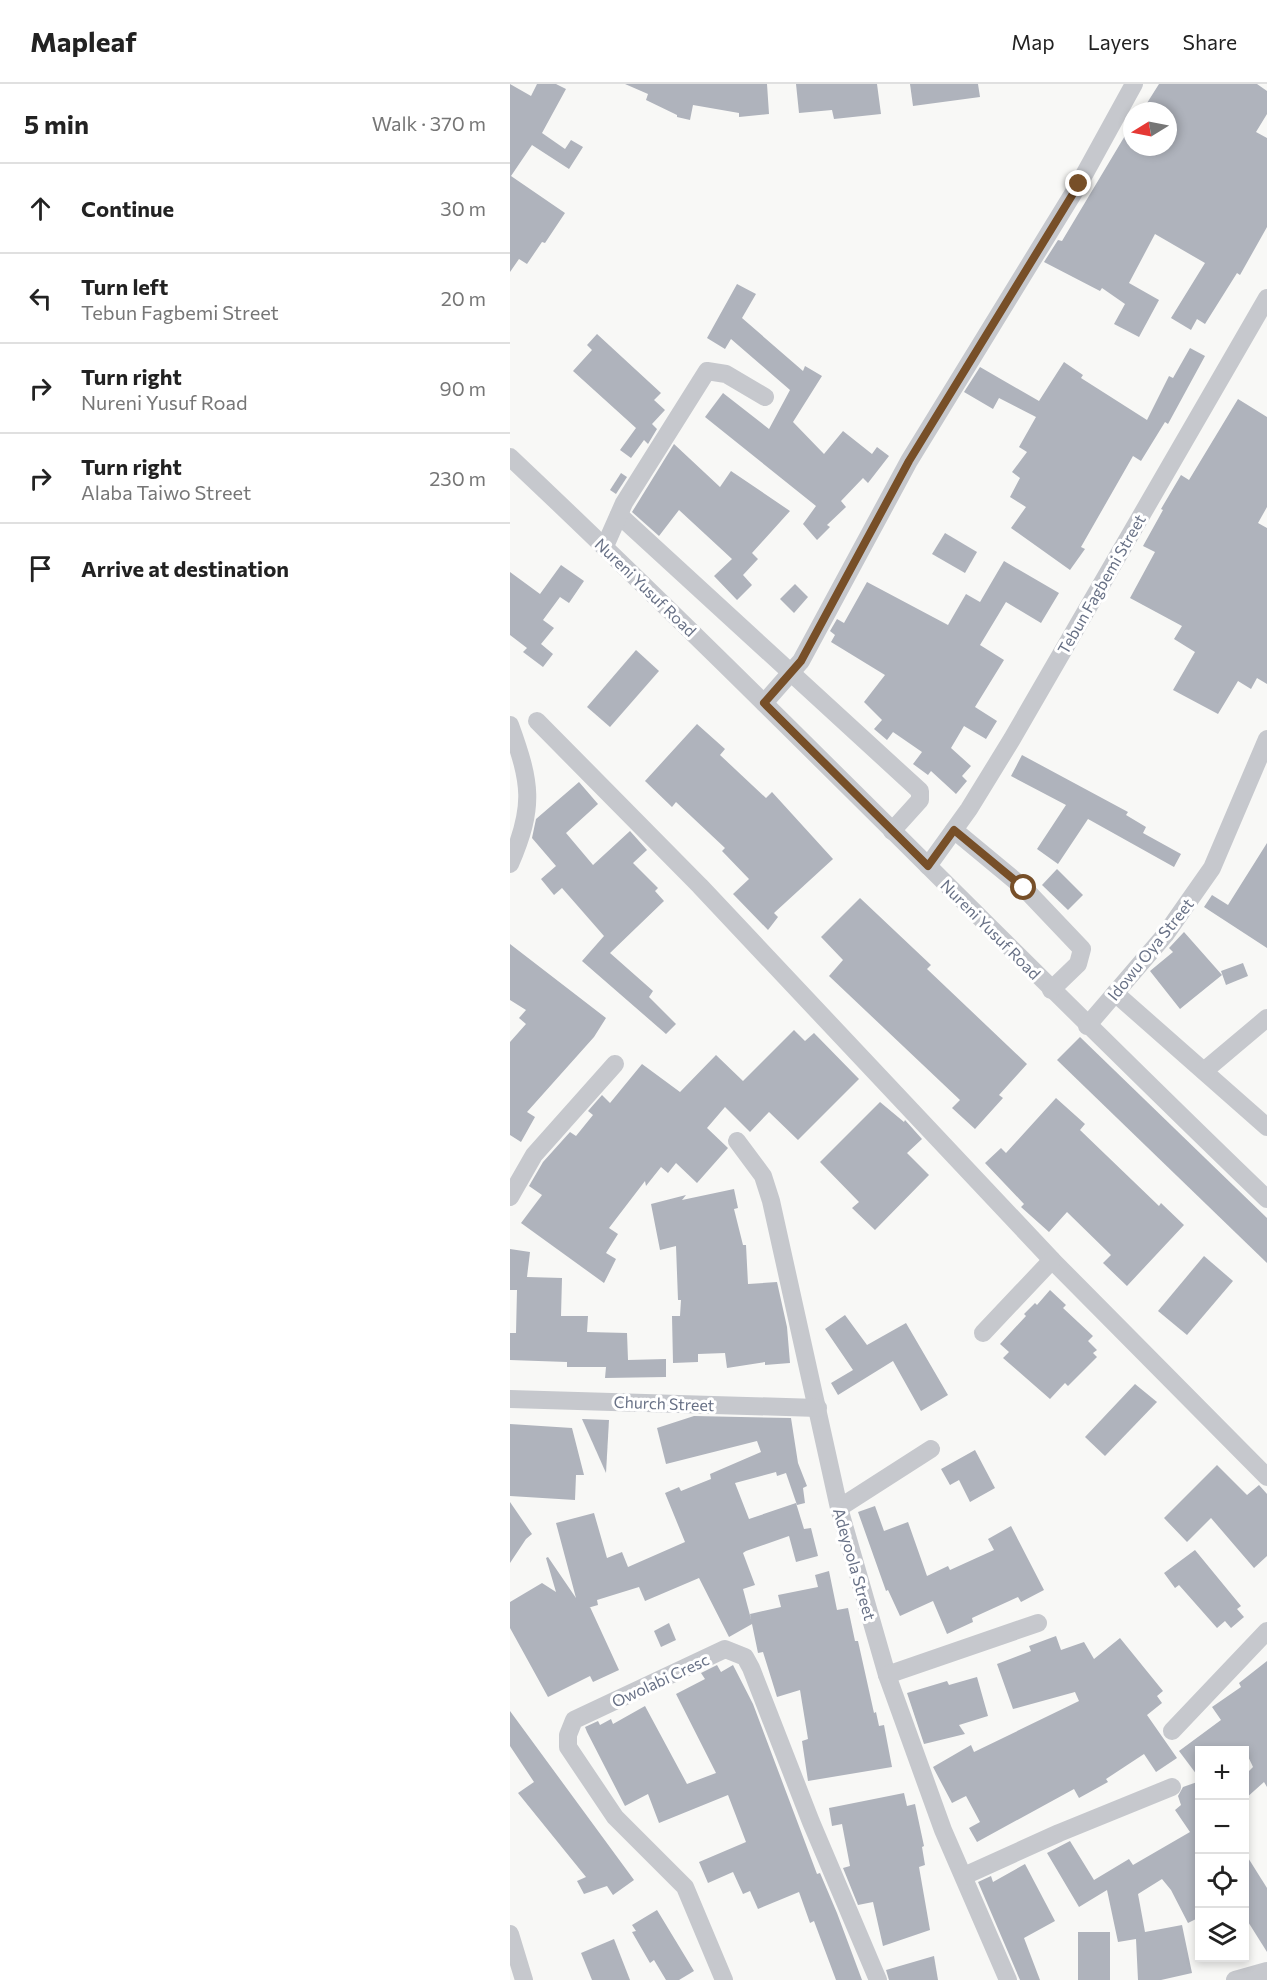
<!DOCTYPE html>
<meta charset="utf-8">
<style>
:root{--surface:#fff;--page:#f2f2f2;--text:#222;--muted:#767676;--line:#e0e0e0}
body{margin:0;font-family:Commissioner,sans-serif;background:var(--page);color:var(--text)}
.controls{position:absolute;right:18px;bottom:18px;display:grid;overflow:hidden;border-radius:0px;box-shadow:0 3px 9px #0003}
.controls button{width:54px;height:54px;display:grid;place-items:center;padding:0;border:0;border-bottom:2px solid var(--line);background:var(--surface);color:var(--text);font:30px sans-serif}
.compass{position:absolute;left:613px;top:18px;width:54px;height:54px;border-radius:50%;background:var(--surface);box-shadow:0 3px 9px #0003;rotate:260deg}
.stop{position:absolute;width:18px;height:18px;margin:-14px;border:4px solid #774f28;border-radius:50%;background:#fff}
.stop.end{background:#774f28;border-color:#fff;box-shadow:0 2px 6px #0008}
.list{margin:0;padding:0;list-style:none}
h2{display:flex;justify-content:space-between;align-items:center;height:78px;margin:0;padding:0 24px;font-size:26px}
h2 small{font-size:20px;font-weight:400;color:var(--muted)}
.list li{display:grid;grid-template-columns:39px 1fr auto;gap:18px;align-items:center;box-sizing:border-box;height:90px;padding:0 24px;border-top:2px solid var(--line)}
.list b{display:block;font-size:22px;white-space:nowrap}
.list p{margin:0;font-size:20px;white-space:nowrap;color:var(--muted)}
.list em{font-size:20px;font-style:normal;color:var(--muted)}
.icon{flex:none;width:33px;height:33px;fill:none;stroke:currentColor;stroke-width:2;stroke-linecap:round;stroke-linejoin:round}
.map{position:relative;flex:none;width:757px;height:1896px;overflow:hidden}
header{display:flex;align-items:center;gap:36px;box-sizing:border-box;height:84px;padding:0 30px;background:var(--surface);border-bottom:2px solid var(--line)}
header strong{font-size:28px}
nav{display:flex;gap:33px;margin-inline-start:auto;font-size:21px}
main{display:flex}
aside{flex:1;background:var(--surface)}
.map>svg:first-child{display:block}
.building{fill:#afb3bc}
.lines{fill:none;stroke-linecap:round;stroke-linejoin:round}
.minor{stroke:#c6c8cd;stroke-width:18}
.route{stroke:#774f28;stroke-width:8}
.labels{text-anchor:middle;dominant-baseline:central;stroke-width:6;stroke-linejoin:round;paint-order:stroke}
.street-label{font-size:16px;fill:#687186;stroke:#fff}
</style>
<header>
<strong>Mapleaf</strong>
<nav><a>Map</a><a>Layers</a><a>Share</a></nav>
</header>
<main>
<aside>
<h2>5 min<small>Walk · 370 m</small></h2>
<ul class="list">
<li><svg class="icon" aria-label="ahead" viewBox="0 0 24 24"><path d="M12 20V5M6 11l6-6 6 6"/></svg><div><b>Continue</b></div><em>30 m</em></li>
<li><svg class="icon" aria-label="left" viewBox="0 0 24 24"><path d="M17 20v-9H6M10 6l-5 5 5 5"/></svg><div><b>Turn left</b><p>Tebun Fagbemi Street</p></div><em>20 m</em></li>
<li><svg class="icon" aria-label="right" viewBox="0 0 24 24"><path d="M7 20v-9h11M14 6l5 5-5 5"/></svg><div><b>Turn right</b><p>Nureni Yusuf Road</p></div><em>90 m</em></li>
<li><svg class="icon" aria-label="right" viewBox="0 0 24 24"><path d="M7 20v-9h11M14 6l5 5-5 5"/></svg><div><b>Turn right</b><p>Alaba Taiwo Street</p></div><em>230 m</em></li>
<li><svg class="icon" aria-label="arrive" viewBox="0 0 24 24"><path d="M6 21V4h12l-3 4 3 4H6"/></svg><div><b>Arrive at destination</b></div></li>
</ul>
</aside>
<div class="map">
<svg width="757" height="1896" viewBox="0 0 757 1896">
<rect width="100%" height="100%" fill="#f8f8f6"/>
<g class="building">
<polygon points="0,0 21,12 27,0 46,0 56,5 32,49 55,65 61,56 73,63 59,85 22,61 1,92 55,129 35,159 32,158 17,180 9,175 0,188"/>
<polygon points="115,0 257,0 259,30 229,33 229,29 183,21 180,36 167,33 167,31 136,16 138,10"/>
<polygon points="286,0 367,0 371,30 324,35 322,26 289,29"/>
<polygon points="400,0 468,0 470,13 403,22"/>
<polygon points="649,0 747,0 757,7 757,30 746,48 757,54 757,143 730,191 727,189 695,240 687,235 681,246 661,234 695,179 645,150 619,199 649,216 629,253 604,240 615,220 592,204 590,207 534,178 548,156 552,157 622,40 622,63 658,63 658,27 632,27"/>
<polygon points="227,200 246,210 232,234 293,287 295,282 312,292 283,338 314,370 333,347 362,370 367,363 379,372 358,399 353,394 331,417 336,423 317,441 320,443 307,456 293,440 306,422 195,333 213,309 259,345 280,306 221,255 215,265 197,254"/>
<polygon points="87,250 151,309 144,316 155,326 142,340 147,345 138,360 134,356 121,374 110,366 126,344 63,287 82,266 77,261"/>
<polygon points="680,264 695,272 658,340 655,338 631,377 623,372 571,463 575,465 560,486 501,444 516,423 500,413 510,394 502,388 517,368 509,363 526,333 489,314 483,325 454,308 470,283 529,317 554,278 573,291 571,294 637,336 659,292 663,294"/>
<polygon points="728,315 757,333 757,423 748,439 757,444 757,600 747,594 741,605 728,597 708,630 663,606 685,568 664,555 672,542 620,514 645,468 633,462 653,426 651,425 671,391 679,396"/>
<polygon points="164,360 210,403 221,387 280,427 242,469 248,475 233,491 242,501 227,516 204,492 222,475 169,426 149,452 122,428"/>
<polygon points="111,389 117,393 106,410 100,406"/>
<polygon points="435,449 467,468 455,489 422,470"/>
<polygon points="494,477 549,509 531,539 496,518 470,561 494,576 465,623 487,637 476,655 454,642 441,664 461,682 452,692 457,697 446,710 421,687 418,691 403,680 412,668 383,648 377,656 364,645 372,636 354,618 375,591 321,558 325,551 320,547 327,535 334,539 357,498 438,541 456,510 470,518"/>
<polygon points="51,481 74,497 59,519 50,513 33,536 44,544 31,560 43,570 33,583 13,568 17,564 0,551 0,488 30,510"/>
<polygon points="285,500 298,513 284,529 270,515"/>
<polygon points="126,566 149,587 100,643 77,623"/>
<polygon points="187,640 215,665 210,671 256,714 262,708 323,775 264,829 268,833 258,846 223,810 239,795 212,767 215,764 166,718 162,723 135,697"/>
<polygon points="512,671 618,728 616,731 636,743 633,749 671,770 664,783 578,735 548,780 527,765 556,721 501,692"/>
<polygon points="69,698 88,720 56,749 83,781 120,747 137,766 123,779 148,804 145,807 154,817 100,869 143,907 139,913 166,940 156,950 72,877 94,852 52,804 44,811 31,795 46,782 22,754 26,735"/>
<polygon points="757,759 757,864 694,823 702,811 718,821"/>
<polygon points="547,785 573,811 558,826 532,801"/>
<polygon points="350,814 421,881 417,885 517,980 489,1011 493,1014 465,1045 442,1024 450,1016 319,892 333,876 311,853"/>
<polygon points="674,848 712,891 670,925 640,887 663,868 659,864"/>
<polygon points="0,860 96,934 84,953 17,1028 25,1033 11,1058 0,1051 0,958 16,940 9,934 16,926 0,916"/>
<polygon points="733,879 738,892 716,901 711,887"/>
<polygon points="284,946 295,957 304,949 349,995 288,1056 259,1028 240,1048 215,1023 197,1044 218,1064 187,1099 166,1079 158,1089 151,1083 136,1102 135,1097 99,1144 108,1150 96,1169 106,1175 94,1199 11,1139 32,1111 19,1102 33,1078 60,1048 66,1052 83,1031 78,1027 92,1011 100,1019 132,980 170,1008 206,971 233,997"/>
<polygon points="570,953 757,1134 757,1179 547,976"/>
<polygon points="546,1014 575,1040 570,1046 649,1122 651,1119 674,1141 617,1202 593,1179 601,1171 557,1128 539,1148 511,1123 514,1120 475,1079 491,1064 496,1069"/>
<polygon points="370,1018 394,1038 395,1036 412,1055 397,1069 419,1091 365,1146 342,1124 349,1118 310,1078"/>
<polygon points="224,1105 228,1124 224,1125 233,1161 236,1161 238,1200 267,1198 277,1243 280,1279 255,1281 255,1278 217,1284 215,1269 188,1270 188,1278 163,1279 162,1232 170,1232 171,1216 168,1216 166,1162 150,1166 141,1120 176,1111 172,1116"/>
<polygon points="0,1165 20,1168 17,1193 52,1194 51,1232 78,1232 77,1248 117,1249 118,1276 156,1275 156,1293 95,1294 96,1283 57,1283 57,1278 0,1276 0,1249 6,1249 7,1206 0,1206"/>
<polygon points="694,1172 723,1197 677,1251 648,1227"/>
<polygon points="540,1206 556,1221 553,1224 583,1252 578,1257 587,1266 583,1269 587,1273 558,1302 555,1299 540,1315 493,1274 499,1268 490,1260 516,1232 514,1230 525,1219 527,1221"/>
<polygon points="335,1231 357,1261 396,1239 438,1311 411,1327 383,1277 328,1311 321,1299 343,1286 315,1245"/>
<polygon points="625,1300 647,1318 595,1372 575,1353"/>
<polygon points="184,1332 281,1334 288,1379 297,1402 293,1404 295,1419 287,1421 276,1389 267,1392 266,1388 225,1399 239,1435 286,1419 294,1445 301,1444 308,1472 286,1478 279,1452 236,1467 233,1469 245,1501 233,1505 241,1535 240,1530 271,1523 268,1511 308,1503 305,1491 319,1487 327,1526 338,1524 345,1557 348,1557 364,1629 366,1628 369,1642 374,1641 382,1683 298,1697 292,1657 298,1655 290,1606 267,1613 253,1568 248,1569 242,1540 219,1553 189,1494 135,1517 129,1503 87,1516 88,1521 74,1525 80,1523 109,1586 83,1598 80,1592 38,1613 0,1544 0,1518 32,1499 46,1508 36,1474 38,1473 66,1514 46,1439 84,1429 97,1474 112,1468 118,1483 175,1458 155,1409 169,1403 171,1407 201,1395 200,1390 251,1368 247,1357 156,1380 147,1344"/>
<polygon points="72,1335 99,1336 96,1389"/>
<polygon points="0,1340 62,1344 74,1391 66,1391 65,1416 0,1412"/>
<polygon points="465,1366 485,1404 460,1418 449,1396 440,1401 431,1385"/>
<polygon points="707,1381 737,1411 749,1401 757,1410 757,1472 744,1484 701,1434 677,1458 654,1434"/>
<polygon points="0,1418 22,1450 16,1455 0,1479"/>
<polygon points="365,1422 374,1447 398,1438 417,1492 438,1482 440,1486 484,1466 478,1455 501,1442 534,1506 511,1518 508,1513 462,1534 463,1538 437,1550 423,1517 390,1532 378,1506 376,1507 348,1428"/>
<polygon points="685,1466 731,1522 727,1525 734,1533 721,1544 715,1537 707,1544 669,1501 665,1504 654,1489"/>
<polygon points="159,1539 166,1556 151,1563 144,1547"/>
<polygon points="546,1552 551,1566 574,1558 584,1575 610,1554 653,1607 647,1612 652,1619 637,1631 667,1674 646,1688 634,1670 596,1695 598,1698 569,1714 564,1705 467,1758 459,1744 470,1738 456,1712 442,1719 423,1683 461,1661 464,1668 569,1617 565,1608 503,1625 487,1580 521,1567 519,1562"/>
<polygon points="757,1577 757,1703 754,1698 735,1715 735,1691 743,1683 735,1666 690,1666 690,1695 669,1667 711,1636 702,1623 731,1603 729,1599"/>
<polygon points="207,1581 211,1588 223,1581 243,1620 307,1790 310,1789 327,1829 352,1896 326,1896 304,1837 300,1839 289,1808 248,1825 240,1807 233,1810 223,1788 198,1799 189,1778 236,1758 218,1711 149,1739 138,1710 115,1722 77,1648 75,1643 88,1637 90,1641 101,1635 103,1640 135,1622 177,1700 206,1689 166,1610 195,1595 191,1589"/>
<polygon points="467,1593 478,1632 449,1641 455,1650 414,1660 397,1609 437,1597 439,1601"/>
<polygon points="0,1627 124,1796 103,1811 97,1802 74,1810 67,1797 76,1793 8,1709 24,1698 0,1662"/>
<polygon points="690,1697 690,1833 678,1839 661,1806 652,1795 628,1810 635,1848 672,1841 682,1889 651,1896 628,1896 626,1855 608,1858 597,1806 569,1823 537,1769 560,1757 584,1796 619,1775 623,1781 680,1748 665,1726 671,1721 668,1712 673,1703"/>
<polygon points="394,1709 397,1722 405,1720 414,1762 412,1763 415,1781 409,1783 420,1846 373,1862 363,1818 348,1821 333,1784 340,1782 332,1740 322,1742 319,1724"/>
<polygon points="735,1769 757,1804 757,1868 735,1833"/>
<polygon points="515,1780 545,1837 514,1854 530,1896 510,1896 468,1798 481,1792 483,1798"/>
<polygon points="147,1826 184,1887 169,1896 156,1896 144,1876 140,1879 122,1848 126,1847 122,1841"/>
<rect x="568" y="1848" width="32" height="48"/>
<polygon points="104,1855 120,1896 82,1896 71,1869"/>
<polygon points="424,1872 428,1896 379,1896 376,1886"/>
</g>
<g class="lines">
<g class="minor">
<path d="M0,373C257,616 502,870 757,1115"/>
<polyline points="109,431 410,707 410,716 382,747"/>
<polyline points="95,462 114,419 197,287 216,290 255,313"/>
<polyline points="254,619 291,577 399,377 569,100 624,0"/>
<polyline points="27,637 190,802 542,1176 757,1393"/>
<path d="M0,641C21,699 25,722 0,780"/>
<polyline points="444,746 514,804 572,865 568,880 541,906"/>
<polyline points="418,782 459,725 502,655 757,214"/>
<polyline points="605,909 757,1043"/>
<polyline points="577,942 655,851 702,784 757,655"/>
<polyline points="694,987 757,934"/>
<polyline points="227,1057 253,1092 261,1117 329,1424 377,1591 433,1746 498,1896"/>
<polyline points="0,1113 24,1071 105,980"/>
<polyline points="473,1249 542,1176"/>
<polyline points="0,1315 308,1324"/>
<polyline points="329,1424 421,1365"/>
<polyline points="377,1591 528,1539"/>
<polyline points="662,1647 757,1547"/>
<polyline points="454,1792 549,1749 662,1703"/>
<polyline points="0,1850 14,1896"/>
<polyline points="214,1896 175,1803 105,1733 58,1663 58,1651 64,1636 215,1565 235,1573 241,1584 301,1738 368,1896"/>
<polyline points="725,1896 757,1887"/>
</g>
</g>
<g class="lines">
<polyline class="route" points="514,804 444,746 418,782 254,619 291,577 399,377 569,100"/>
</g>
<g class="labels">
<g class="street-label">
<text transform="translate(591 500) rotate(-60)">Tebun Fagbemi Street</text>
<text transform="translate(136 503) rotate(44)">Nureni Yusuf Road</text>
<text transform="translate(481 845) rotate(45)">Nureni Yusuf Road</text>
<text transform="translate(640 865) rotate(-51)">Idowu Oya Street</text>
<text transform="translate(154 1319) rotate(2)">Church Street</text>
<text transform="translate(345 1480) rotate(74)">Adeyoola Street</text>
<text transform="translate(150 1596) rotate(-25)">Owolabi Cresc</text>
</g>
</g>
</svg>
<div class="controls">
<button>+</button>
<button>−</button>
<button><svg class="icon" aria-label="locate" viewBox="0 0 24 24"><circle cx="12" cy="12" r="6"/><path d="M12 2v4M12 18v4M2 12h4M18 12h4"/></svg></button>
<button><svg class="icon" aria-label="layers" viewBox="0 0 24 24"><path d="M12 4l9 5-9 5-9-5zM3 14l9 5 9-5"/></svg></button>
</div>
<svg class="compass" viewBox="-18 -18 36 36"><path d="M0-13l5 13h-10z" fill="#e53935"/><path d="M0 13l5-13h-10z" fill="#767676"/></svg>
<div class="stop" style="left:514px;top:804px"></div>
<div class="stop end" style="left:569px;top:100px"></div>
</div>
</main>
